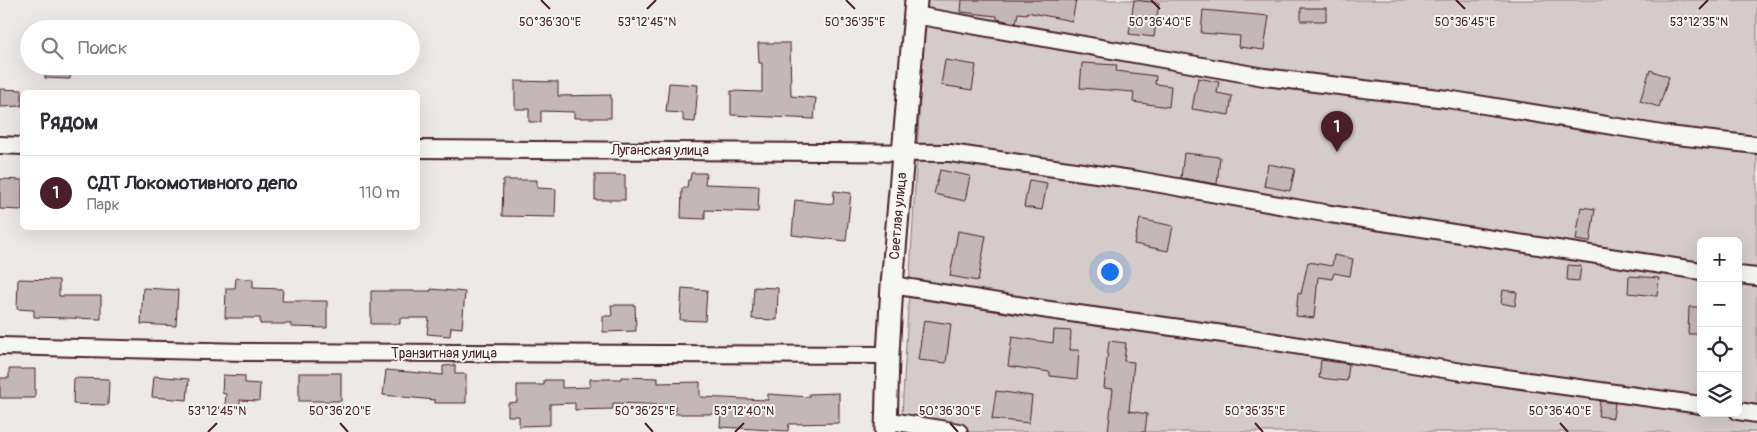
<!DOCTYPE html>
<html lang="ru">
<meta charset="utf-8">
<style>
:root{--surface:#fff;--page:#f7f7f7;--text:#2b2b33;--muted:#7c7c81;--line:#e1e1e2;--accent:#4a1f2b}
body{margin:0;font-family:Pangolin,sans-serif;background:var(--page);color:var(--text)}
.controls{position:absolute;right:15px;bottom:15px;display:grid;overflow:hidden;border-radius:8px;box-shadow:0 5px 20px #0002}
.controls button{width:45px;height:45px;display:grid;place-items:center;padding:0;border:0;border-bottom:1px solid var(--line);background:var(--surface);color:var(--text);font:25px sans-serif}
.you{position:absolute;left:1109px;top:271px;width:18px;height:18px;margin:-12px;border:4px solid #fff;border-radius:50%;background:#1a73e8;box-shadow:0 0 0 8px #1a73e833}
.badge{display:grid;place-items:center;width:32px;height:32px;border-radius:50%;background:var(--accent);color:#fff;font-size:16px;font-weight:700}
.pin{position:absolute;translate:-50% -41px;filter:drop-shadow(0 1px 2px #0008)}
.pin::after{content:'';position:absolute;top:26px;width:18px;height:15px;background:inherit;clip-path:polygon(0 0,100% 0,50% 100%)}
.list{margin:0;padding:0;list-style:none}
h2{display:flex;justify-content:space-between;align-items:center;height:65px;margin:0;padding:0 20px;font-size:21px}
h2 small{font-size:16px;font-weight:400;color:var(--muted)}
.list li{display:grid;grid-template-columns:32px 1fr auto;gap:15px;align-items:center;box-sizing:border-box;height:75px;padding:0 20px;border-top:1px solid var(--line)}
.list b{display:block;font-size:19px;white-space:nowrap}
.list p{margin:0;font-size:16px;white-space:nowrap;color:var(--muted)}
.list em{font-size:16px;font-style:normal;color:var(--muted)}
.icon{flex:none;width:28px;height:28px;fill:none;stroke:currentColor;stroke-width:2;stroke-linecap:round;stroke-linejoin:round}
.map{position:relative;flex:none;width:1757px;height:432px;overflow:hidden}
.search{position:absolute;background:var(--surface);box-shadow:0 5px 20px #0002;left:20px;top:20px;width:400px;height:55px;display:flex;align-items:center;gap:12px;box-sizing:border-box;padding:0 18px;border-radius:28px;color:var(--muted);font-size:19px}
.panel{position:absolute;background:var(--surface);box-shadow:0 5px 20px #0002;left:20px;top:90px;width:400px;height:140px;border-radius:8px}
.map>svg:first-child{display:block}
.green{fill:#d4cbca;stroke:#8f757a;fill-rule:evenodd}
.building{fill:#c4b7b7;stroke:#4a1f2b}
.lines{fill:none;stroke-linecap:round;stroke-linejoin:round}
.minor-casing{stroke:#4a1f2b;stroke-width:20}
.tertiary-casing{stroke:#4a1f2b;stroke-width:25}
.minor{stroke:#f6f6f2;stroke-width:16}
.tertiary{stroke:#f6f6f2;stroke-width:21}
.ticks{fill:none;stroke:#4a1f2b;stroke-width:2}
.labels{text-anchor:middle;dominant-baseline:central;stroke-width:4;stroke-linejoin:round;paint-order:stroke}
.street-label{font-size:14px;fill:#4a1f2b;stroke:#f6f6f2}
.ticks-label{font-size:12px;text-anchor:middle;fill:#4a1f2b;stroke:#f6f6f2;stroke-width:4;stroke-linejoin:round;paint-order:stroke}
</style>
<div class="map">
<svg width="1757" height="432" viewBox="0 0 1757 432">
<rect width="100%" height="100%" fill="#ece9e6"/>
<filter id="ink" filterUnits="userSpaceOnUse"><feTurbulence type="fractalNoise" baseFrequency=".02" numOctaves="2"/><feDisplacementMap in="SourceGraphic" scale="10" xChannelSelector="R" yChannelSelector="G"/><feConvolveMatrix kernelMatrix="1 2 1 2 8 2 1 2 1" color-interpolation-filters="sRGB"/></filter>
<g filter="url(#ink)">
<path class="green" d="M928,0H1757V432H901L922,64ZM1701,241H1738V413H1701Z"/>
<g class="building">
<polygon points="962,0 1076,0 1072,21 1027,12 1027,14 1018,13 1016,23 997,19 997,16 961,12"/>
<polygon points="1134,0 1159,3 1154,37 1129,34"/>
<rect x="1301" y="8" width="25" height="13"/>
<polygon points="1203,10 1269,16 1264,50 1239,47 1240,36 1201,33"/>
<polygon points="758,43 790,43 791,96 816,98 814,119 731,115 731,91 762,92 762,63 759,63"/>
<polygon points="945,60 976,65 972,90 941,85"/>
<polygon points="1082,63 1117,65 1116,71 1156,76 1155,84 1171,86 1169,107 1133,102 1134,92 1080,88"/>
<polygon points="46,66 71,66 70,79 45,78"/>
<polygon points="1650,70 1669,77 1659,107 1640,101"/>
<polygon points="1198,78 1219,82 1217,93 1232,96 1229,115 1192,109"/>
<polygon points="515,81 558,82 558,96 611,95 611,118 574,118 574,112 541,111 541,122 529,122 529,109 515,109"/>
<polygon points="669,83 698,85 695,122 683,121 683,113 666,112"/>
<polygon points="0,89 22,90 22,106 0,107"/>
<polygon points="1184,153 1220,157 1217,184 1181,178"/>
<polygon points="1268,164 1295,169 1290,191 1264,186"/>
<polygon points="940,170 970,176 965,201 934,194"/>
<polygon points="691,173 706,173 705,184 759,186 758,212 705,210 705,219 681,218 682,188 687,188 688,180 690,180"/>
<rect x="595" y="175" width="30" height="25"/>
<polygon points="0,179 22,180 22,210 0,209"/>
<polygon points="503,180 537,180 537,188 556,189 555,217 502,216"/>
<polygon points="1029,180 1047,183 1042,210 1024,207"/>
<polygon points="834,191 851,193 846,241 792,235 795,200 833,204"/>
<polygon points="1581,207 1595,209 1590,242 1576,240"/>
<polygon points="1140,219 1173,226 1168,251 1134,244"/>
<polygon points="958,231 986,236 978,281 950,276"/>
<polygon points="1334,255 1353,259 1350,276 1334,273 1332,279 1318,277 1314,318 1296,316 1298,293 1301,294 1308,262 1332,266"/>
<polygon points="1568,265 1581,266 1579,281 1567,280"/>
<polygon points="1629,276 1659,278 1657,296 1628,293"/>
<polygon points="236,278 253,279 253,288 283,289 282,301 327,301 327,328 291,327 291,324 260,324 260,318 225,318 226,288 235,288"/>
<polygon points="18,279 59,280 59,296 101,296 101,319 34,317 34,310 17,309"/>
<polygon points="754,287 778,288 777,320 752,319"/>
<polygon points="143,288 178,290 176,326 141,324"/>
<polygon points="682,288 707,290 705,321 680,320"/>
<polygon points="431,289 465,292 462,328 451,327 450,336 427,334 429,318 400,318 400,324 371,324 371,291 431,291"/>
<polygon points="1503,290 1517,292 1515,306 1501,303"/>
<polygon points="611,305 635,305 636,331 603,332 603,316 612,316"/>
<polygon points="1689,307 1701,307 1701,334 1688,334"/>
<polygon points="924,320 951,324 946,363 918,360"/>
<polygon points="1054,330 1071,331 1070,350 1079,350 1077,379 1050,376 1050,372 1008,366 1012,337 1053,343"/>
<polygon points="1109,341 1126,343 1124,361 1134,362 1129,411 1147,414 1145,432 1108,432 1113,389 1104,388"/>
<polygon points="1321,360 1349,364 1347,381 1319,378"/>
<polygon points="455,365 455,374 466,374 466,403 435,403 435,400 383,395 386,370 443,375 443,366"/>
<polygon points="9,369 35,369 35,398 0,398 0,378 9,378"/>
<rect x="299" y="373" width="42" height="28"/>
<polygon points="223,375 245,376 245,383 260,384 259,401 240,400 240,407 225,406 226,394 222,393"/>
<polygon points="154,376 189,379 187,400 152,397"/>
<polygon points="621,377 658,378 658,383 700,382 700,397 768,400 768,394 809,397 809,394 839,393 839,423 789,424 788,431 720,427 721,414 675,414 675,405 613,403 613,409 575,410 575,403 550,404 550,425 519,426 519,416 508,416 508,403 517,402 517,385 544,385 544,380 562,380 562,388 590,387 590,379 621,379"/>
<polygon points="74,378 109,379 108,405 73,404"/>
<polygon points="996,391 1032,396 1029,423 992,419"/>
<polygon points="1600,401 1615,403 1613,418 1598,416"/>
</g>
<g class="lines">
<g class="minor-casing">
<g id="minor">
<polyline points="915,15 1264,77 1447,99 1668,135 1757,145"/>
<polyline points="0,145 22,146"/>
<polyline points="418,149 950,153 1138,180 1324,213 1701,271"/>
<polyline points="1738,275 1757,277"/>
<polyline points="892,285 1049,310 1245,337 1456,371 1701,405"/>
<polyline points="0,346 245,352 888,355"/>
<polyline points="1738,411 1757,414"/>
<polyline points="885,420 959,432"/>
</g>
</g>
<g class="tertiary-casing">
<polyline id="tertiary" points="886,432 888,355 892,285 916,0"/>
</g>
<use href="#minor" class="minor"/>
<use href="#tertiary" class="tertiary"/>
</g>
</g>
<path class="ticks" d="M541,0L550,9M846,0L855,9M1151,0L1160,9M1456,0L1465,9M647,9L656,0M1699,9L1708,0M340,423L348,432M645,423L653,432M950,423L958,432M1255,423L1263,432M1560,423L1568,432M208,432L217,423M735,432L744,423"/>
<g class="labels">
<g class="street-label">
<text x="660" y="150">Луганская улица</text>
<text transform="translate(898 216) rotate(-85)">Светлая улица</text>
<text x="444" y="353">Транзитная улица</text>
</g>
</g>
<g class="ticks-label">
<text x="647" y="26">53°12'45"N</text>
<text x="1699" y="26">53°12'35"N</text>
<text x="1465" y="26">50°36'45"E</text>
<text x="550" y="26">50°36'30"E</text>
<text x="855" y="26">50°36'35"E</text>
<text x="1160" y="26">50°36'40"E</text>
<text x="340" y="415">50°36'20"E</text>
<text x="645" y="415">50°36'25"E</text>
<text x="950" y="415">50°36'30"E</text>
<text x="1255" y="415">50°36'35"E</text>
<text x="1560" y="415">50°36'40"E</text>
<text x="217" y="415">53°12'45"N</text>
<text x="744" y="415">53°12'40"N</text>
</g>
</svg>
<div class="controls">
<button>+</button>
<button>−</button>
<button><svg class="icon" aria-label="locate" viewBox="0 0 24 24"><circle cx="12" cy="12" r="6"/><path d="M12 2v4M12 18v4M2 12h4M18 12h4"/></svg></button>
<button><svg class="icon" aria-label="layers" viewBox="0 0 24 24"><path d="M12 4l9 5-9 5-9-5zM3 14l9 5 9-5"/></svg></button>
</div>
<div class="you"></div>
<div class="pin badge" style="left:1337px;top:152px">1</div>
<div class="search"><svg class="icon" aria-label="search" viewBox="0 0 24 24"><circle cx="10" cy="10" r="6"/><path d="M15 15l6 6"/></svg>Поиск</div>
<section class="panel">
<h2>Рядом<small></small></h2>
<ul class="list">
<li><span class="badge">1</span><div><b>СДТ Локомотивного депо</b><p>Парк</p></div><em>110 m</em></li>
</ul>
</section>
</div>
